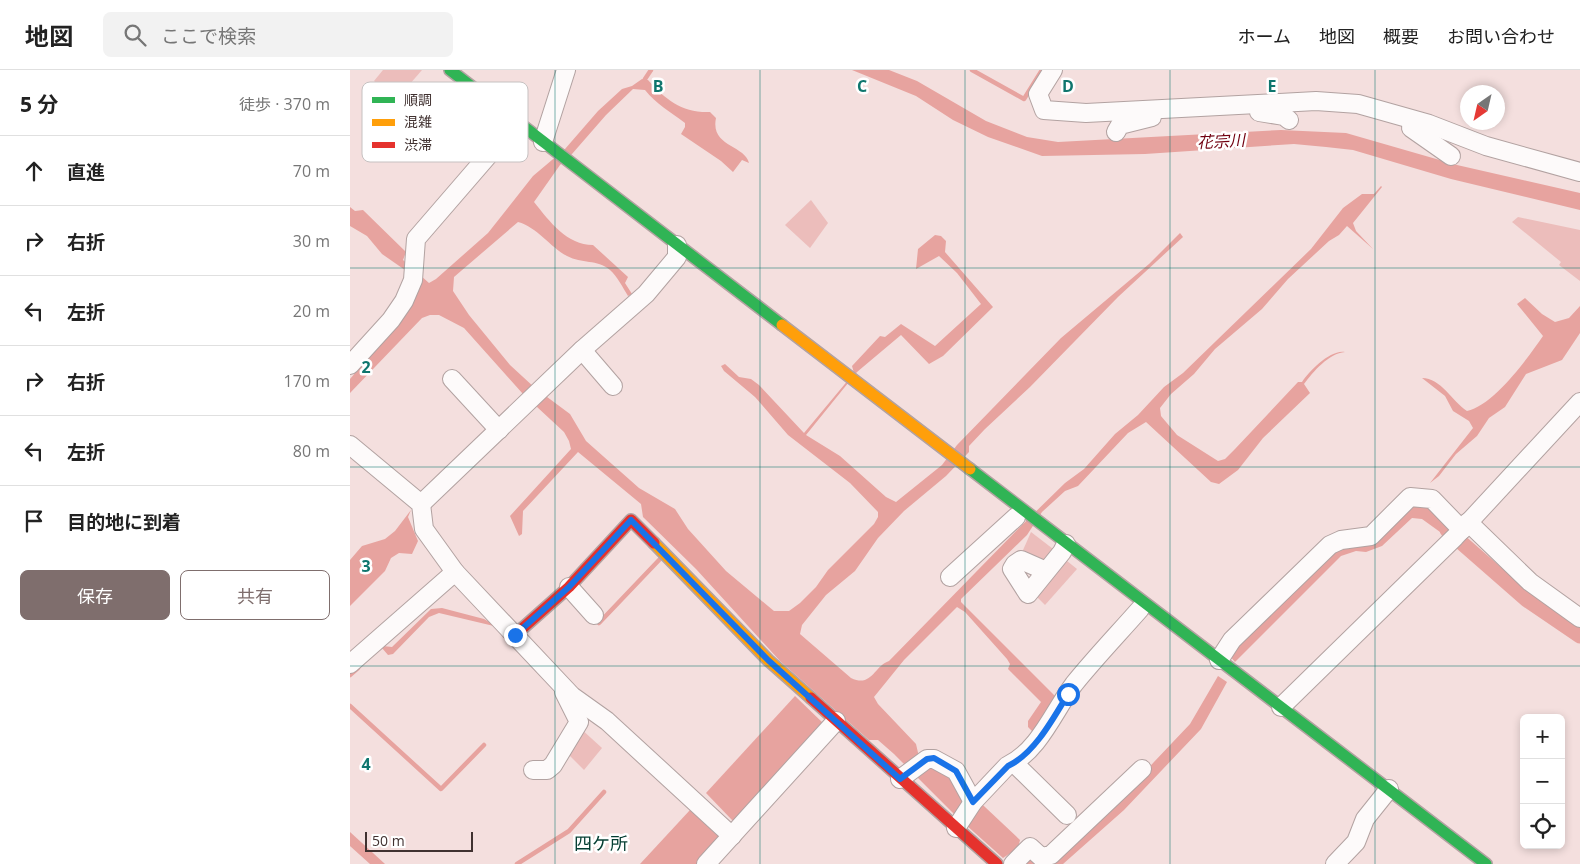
<!DOCTYPE html>
<html lang="ja">
<meta charset="utf-8">
<style>
:root{--surface:#fff;--page:#f2f2f2;--text:#222;--muted:#767676;--line:#e0e0e0;--accent:#7f6e6d}
body{margin:0;font-family:"Open Sans","Noto Sans JP",sans-serif;background:var(--page);color:var(--text)}
.controls{position:absolute;right:15px;bottom:15px;display:grid;overflow:hidden;border-radius:8px;box-shadow:0 2px 8px #0003}
.controls button{width:45px;height:45px;display:grid;place-items:center;padding:0;border:0;border-bottom:1px solid var(--line);background:var(--surface);color:var(--text);font:25px sans-serif}
.compass{position:absolute;left:1110px;top:15px;width:45px;height:45px;border-radius:50%;background:var(--surface);box-shadow:0 2px 8px #0003;rotate:214deg}
.scale{position:absolute;left:15px;bottom:12px;width:108px;box-sizing:border-box;padding-left:5px;border:2px solid #403130;border-top:0;font-size:14px;line-height:18px;white-space:nowrap;color:#403130;-webkit-text-stroke:4px #fff;paint-order:stroke}
.stop{position:absolute;width:15px;height:15px;margin:-11px;border:4px solid #1a73e8;border-radius:50%;background:#fff}
.stop.end{background:#1a73e8;border-color:#fff;box-shadow:0 1px 5px #0008}
.list{margin:0;padding:0;list-style:none}
h2{display:flex;justify-content:space-between;align-items:center;height:65px;margin:0;padding:0 20px;font-size:21px}
h2 small{font-size:16px;font-weight:400;color:var(--muted)}
.list li{display:grid;grid-template-columns:32px 1fr auto;gap:15px;align-items:center;box-sizing:border-box;height:70px;padding:0 20px;border-top:1px solid var(--line)}
.list b{display:block;font-size:19px;white-space:nowrap}
.list em{font-size:16px;font-style:normal;color:var(--muted)}
.actions{display:flex;gap:10px;padding:15px 20px}
.actions a{flex:1;padding:11px 0;border:1px solid var(--accent);border-radius:8px;text-align:center;font-size:18px;color:var(--accent)}
.actions .main{background:var(--accent);color:#fff}
.icon{flex:none;width:28px;height:28px;fill:none;stroke:currentColor;stroke-width:2;stroke-linecap:round;stroke-linejoin:round}
.map{position:relative;flex:none;width:1230px;height:794px;overflow:hidden}
header{display:flex;align-items:center;gap:30px;box-sizing:border-box;height:70px;padding:0 25px;background:var(--surface);border-bottom:1px solid var(--line)}
header strong{font-size:24px}
nav{display:flex;gap:28px;margin-inline-start:auto;font-size:18px}
.search{width:350px;height:45px;background:var(--page);display:flex;align-items:center;gap:12px;box-sizing:border-box;padding:0 18px;border-radius:8px;color:var(--muted);font-size:19px}
main{display:flex}
aside{flex:1;background:var(--surface)}
.map>svg:first-child{display:block}
.green{fill:#ecbdbb}
.water{fill:#e7a39f}
.lines{fill:none;stroke-linecap:round;stroke-linejoin:round}
.stream{stroke:#e7a39f;stroke-width:4.5}
.canal{stroke:#e7a39f;stroke-width:15}
.street-casing{stroke:#b2a2a1;stroke-width:20}
.fast-casing{stroke:#b2a2a1;stroke-width:14}
.slow-casing{stroke:#b2a2a1;stroke-width:14}
.jam-casing{stroke:#b2a2a1;stroke-width:14}
.street{stroke:#fdfafa;stroke-width:18}
.fast{stroke:#30b455;stroke-width:11}
.slow{stroke:#ff9f0a;stroke-width:11}
.jam{stroke:#e5322d;stroke-width:11}
.route{stroke:#1a73e8;stroke-width:6}
.grid{fill:none;stroke:#0f766e;stroke-width:1;stroke-opacity:0.55}
.labels{text-anchor:middle;dominant-baseline:central;stroke-width:5;stroke-linejoin:round;paint-order:stroke}
.water-label{font-size:16px;font-style:italic;fill:#710010;stroke:#fff}
.quarter-label{font-size:18px;fill:#033d31;stroke:#fff}
.key{fill:#fff;stroke:#c6c1c1;stroke-width:1}
.key-label{font-size:14px;fill:#403130}
.grid-label{font-size:16px;text-anchor:middle;font-weight:bold;fill:#0f766e;stroke:#fff;stroke-width:5;stroke-linejoin:round;paint-order:stroke}
</style>
<header>
<strong>地図</strong>
<div class="search"><svg class="icon" aria-label="search" viewBox="0 0 24 24"><circle cx="10" cy="10" r="6"/><path d="M15 15l6 6"/></svg>ここで検索</div>
<nav><a>ホーム</a><a>地図</a><a>概要</a><a>お問い合わせ</a></nav>
</header>
<main>
<aside>
<h2>5 分<small>徒歩 · 370 m</small></h2>
<ul class="list">
<li><svg class="icon" aria-label="ahead" viewBox="0 0 24 24"><path d="M12 20V5M6 11l6-6 6 6"/></svg><div><b>直進</b></div><em>70 m</em></li>
<li><svg class="icon" aria-label="right" viewBox="0 0 24 24"><path d="M7 20v-9h11M14 6l5 5-5 5"/></svg><div><b>右折</b></div><em>30 m</em></li>
<li><svg class="icon" aria-label="left" viewBox="0 0 24 24"><path d="M17 20v-9H6M10 6l-5 5 5 5"/></svg><div><b>左折</b></div><em>20 m</em></li>
<li><svg class="icon" aria-label="right" viewBox="0 0 24 24"><path d="M7 20v-9h11M14 6l5 5-5 5"/></svg><div><b>右折</b></div><em>170 m</em></li>
<li><svg class="icon" aria-label="left" viewBox="0 0 24 24"><path d="M17 20v-9H6M10 6l-5 5 5 5"/></svg><div><b>左折</b></div><em>80 m</em></li>
<li><svg class="icon" aria-label="arrive" viewBox="0 0 24 24"><path d="M6 21V4h12l-3 4 3 4H6"/></svg><div><b>目的地に到着</b></div></li>
</ul>
<div class="actions"><a class="main">保存</a><a>共有</a></div>
</aside>
<div class="map">
<svg width="1230" height="794" viewBox="0 0 1230 794">
<rect width="100%" height="100%" fill="#f4dfde"/>
<g class="green">
<polygon points="33,0 72,0 46,30 24,11"/>
<polygon points="461,130 478,153 460,178 435,155"/>
<polygon points="1168,147 1230,160 1230,211 1209,195 1211,192 1162,152"/>
<polygon points="681,462 707,482 696,495 670,487"/>
<polygon points="712,487 727,499 695,535 683,523"/>
<polygon points="230,658 252,678 234,700 215,681"/>
</g>
<g class="water">
<polygon points="502,0 539,0 567,11 636,51 677,67 708,72 931,60 996,63 1107,95 1230,123 1230,140 1101,109 1003,80 976,77 944,74 795,84 692,86 638,67 603,50 566,26"/>
<path d="M292,9L298,10C316,30 332,43 360,42L366,48C360,77 395,75 399,93L392,90L383,102L371,91L331,64L335,57V53C321,42 306,34 295,20L283,19L256,45L222,84L210,95L184,132C200,152 217,175 243,175L278,207L275,213L282,224L278,226C273,218 267,206 260,200C247,189 232,194 217,186C200,177 187,157 168,152L104,207L103,221L119,245L160,295L185,318L220,344L236,371L289,418L325,439L338,459L376,501L424,541H439L450,533L466,517L478,500L524,454L528,447V442L500,413L438,365L405,327L374,301L371,296L375,294L389,307L401,309L409,315L454,363L504,303L502,296L530,266L535,267L551,254L585,276L631,234L607,203L589,186L566,199L568,179L585,165L591,166L596,171L595,182L643,237L593,286L579,294L551,265L507,302L456,365L490,386L536,427L546,432L592,395L607,375L711,268L799,194L830,163L833,167L768,227L680,317L635,359L619,376V382L596,406L554,441L528,468L505,501L476,525L452,555L450,564L501,608C522,618 524,596 539,591L669,458L715,413L734,399L765,364L788,345L814,317L833,303L961,179L993,138L1012,124H1024L1031,116L1032,117L1003,153L1006,161L1023,179L997,156L989,165L979,171L938,209L912,239L865,279L844,304L821,324L810,338L811,346L827,365L868,391L875,389L885,379L948,312H952C959,301 981,279 995,282C979,283 963,302 954,314L960,323L913,368L888,400L869,414L861,412L796,352L778,363L728,416L715,421L692,442L677,465L611,529V532L705,626L706,630L683,662L678,657V651L691,632L658,599L660,594L657,589L615,542L607,537L554,590L524,627L528,634L566,674L569,687L586,691L670,770L666,786L662,782L653,788L606,746L544,684L528,670H519L430,591L346,499L293,447L291,434L228,382L173,441L172,464L169,466L160,446L221,379L219,371L214,362L173,324L114,258L89,245H80L72,248L0,323V309L59,240L68,219L55,200L32,184L17,166L0,156V137L5,141L13,140L56,182L53,190L79,213L86,209L138,163L183,106L215,79L248,41L272,19L282,16Z"/>
<path d="M1175,228L1192,244L1205,252L1219,248L1230,236V263L1212,290L1176,304L1155,337L1139,348L1127,366L1106,384L1089,406L1080,413L1123,358L1119,351L1103,341L1095,326L1072,308C1091,308 1102,331 1117,341C1144,335 1177,289 1193,266L1167,234Z"/>
<polygon points="1062,431 1078,433 1103,461 1097,467 1072,449 1062,448 1032,476 1016,482 1006,481 991,486 885,592 878,584 984,477"/>
<polygon points="61,440 58,447 68,471 62,484 49,483 41,488 35,501 0,536 0,490 12,476 35,469 45,461"/>
<polygon points="92,538 134,549 148,557 89,543 79,547 43,584 38,585 32,578 33,576 42,577 81,539"/>
<polygon points="868,606 877,612 851,659 774,740 713,794 669,794 674,787 690,791 786,711 840,654"/>
<polygon points="445,626 474,654 385,750 382,750 356,723"/>
<polygon points="340,740 369,767 368,771 347,794 290,794"/>
<polygon points="0,762 35,794 20,794 0,776"/>
</g>
<g class="lines">
<g class="stream">
<polyline points="622,0 674,29 692,0"/>
<polyline points="295,9 301,0"/>
<polyline points="249,553 310,489"/>
<polyline points="0,605 8,598"/>
<polyline points="0,636 91,719 134,675"/>
<polyline points="167,794 219,761 254,722"/>
</g>
<polyline class="canal" points="1097,460 1177,530 1230,566"/>
<g class="street-casing">
<g id="street">
<polyline points="703,0 688,24 694,40 736,43 966,31 1008,34 1079,54 1136,76 1230,102"/>
<polyline points="909,42 934,46 939,50"/>
<polyline points="1061,58 1101,86"/>
<polyline points="766,62 770,55 802,47"/>
<polyline points="193,72 216,0"/>
<polyline points="232,280 263,316"/>
<polyline points="0,295 41,250 54,231 63,210 66,169 167,52"/>
<polyline points="102,309 149,360"/>
<polyline points="0,375 71,434 74,459 105,502 0,594"/>
<polyline points="71,434 232,280 296,224 327,187 327,175"/>
<polyline points="1118,452 1180,512 1230,548"/>
<polyline points="696,501 671,490 665,494 662,499 678,524 712,482 716,474"/>
<polyline points="105,502 222,626 257,651 382,766"/>
<polyline points="600,507 666,447"/>
<polyline points="219,517 244,545"/>
<polyline points="869,590 882,570 980,475 991,470 1021,466 1060,427 1082,429 1112,460"/>
<polyline points="931,637 1105,467 1230,332"/>
<polyline points="664,693 717,745"/>
<polyline points="183,700 197,700 203,695 229,652 214,622"/>
<polyline points="550,709 577,689 584,689 606,701 623,732"/>
<path d="M606,758L623,732L657,696C689,681 704,641 724,614C745,588 768,564 790,539"/>
<polyline points="356,794 486,651"/>
<polyline points="663,794 680,777 691,787 701,785 792,699"/>
<polyline points="985,794 1006,772 1015,749 1039,719"/>
</g>
</g>
<g class="fast-casing">
<g id="fast">
<polyline points="100,0 432,255"/>
<polyline points="620,399 1136,794"/>
</g>
</g>
<g class="slow-casing">
<g id="slow">
<polyline points="432,255 620,399"/>
<polyline points="304,473 418,590 461,628"/>
</g>
</g>
<g class="jam-casing">
<g id="jam">
<polyline points="165,565 219,517 281,450 304,473"/>
<polyline points="461,628 647,794"/>
</g>
</g>
<use href="#street" class="street"/>
<use href="#fast" class="fast"/>
<use href="#slow" class="slow"/>
<use href="#jam" class="jam"/>
</g>
<g class="lines">
<path class="route" d="M165,565L219,517L281,450L418,590L550,709L577,689L584,688L606,701L623,732L658,696C684,684 703,649 718,624"/>
</g>
<path class="grid" d="M205,0V794M410,0V794M615,0V794M820,0V794M1025,0V794M0,198H1230M0,397H1230M0,596H1230"/>
<g class="labels">
<g class="water-label">
<text transform="translate(871 71) rotate(-3)">花宗川</text>
</g>
<g class="quarter-label">
<text x="251" y="773">四ケ所</text>
</g>
</g>
<rect x="12" y="12" width="166" height="80" rx="8" class="key"/>
<rect x="22" y="27" width="23" height="6" fill="#30b455"/>
<rect x="22" y="49" width="23" height="7" fill="#ff9f0a"/>
<rect x="22" y="72" width="23" height="6" fill="#e5322d"/>
<g class="key-label">
<text x="54" y="35">順調</text>
<text x="54" y="57">混雑</text>
<text x="54" y="80">渋滞</text>
</g>
<g class="grid-label">
<text x="308" y="22">B</text>
<text x="512" y="22">C</text>
<text x="718" y="22">D</text>
<text x="922" y="22">E</text>
<text x="16" y="303">2</text>
<text x="16" y="502">3</text>
<text x="16" y="700">4</text>
</g>
</svg>
<div class="controls">
<button>+</button>
<button>−</button>
<button><svg class="icon" aria-label="locate" viewBox="0 0 24 24"><circle cx="12" cy="12" r="6"/><path d="M12 2v4M12 18v4M2 12h4M18 12h4"/></svg></button>
</div>
<svg class="compass" viewBox="-18 -18 36 36"><path d="M0-13l5 13h-10z" fill="#e53935"/><path d="M0 13l5-13h-10z" fill="#767676"/></svg>
<div class="scale">50 m</div>
<div class="stop" style="left:718px;top:624px"></div>
<div class="stop end" style="left:165px;top:565px"></div>
</div>
</main>
